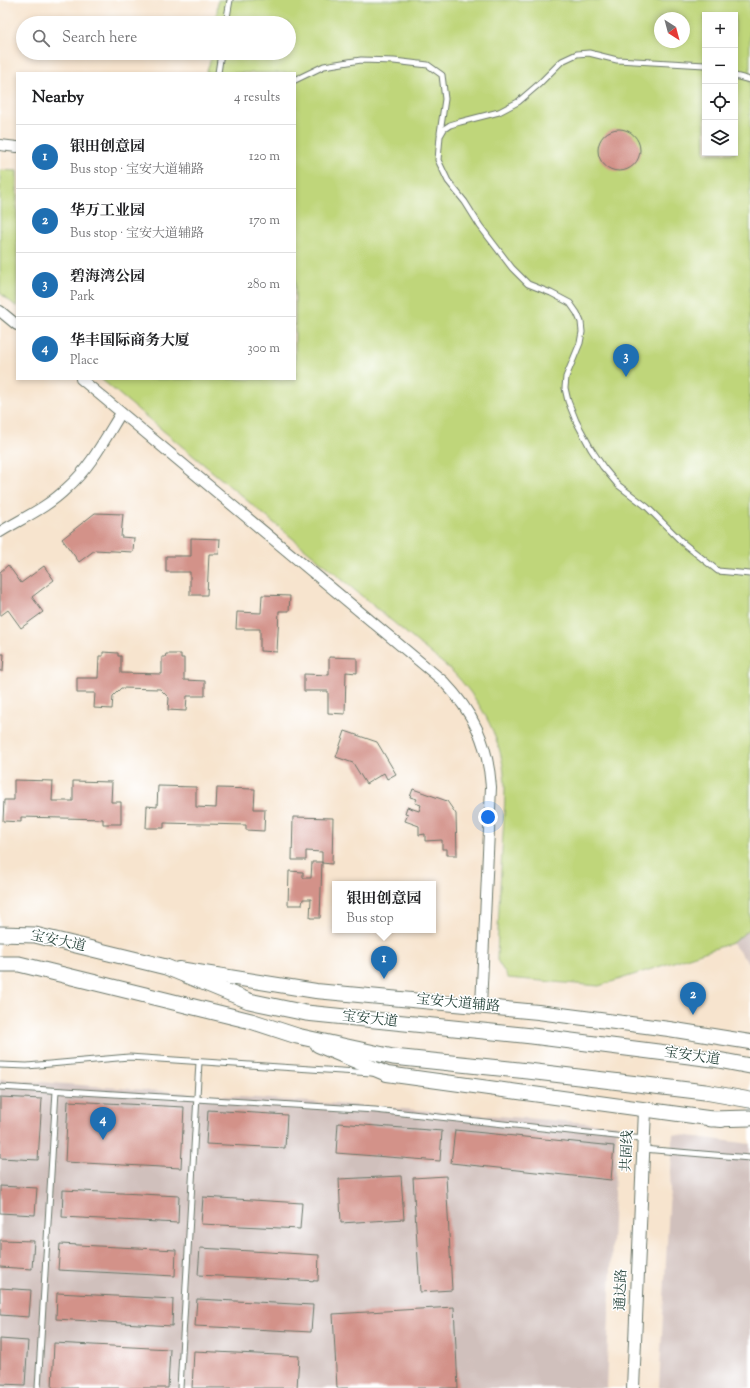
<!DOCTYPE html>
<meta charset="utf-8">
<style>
:root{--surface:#fff;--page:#f2f2f2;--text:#202124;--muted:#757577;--line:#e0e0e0;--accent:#1f6fb2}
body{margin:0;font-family:"Sorts Mill Goudy","Noto Serif SC",serif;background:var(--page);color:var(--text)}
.controls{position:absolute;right:12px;top:12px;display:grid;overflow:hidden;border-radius:0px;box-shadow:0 2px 6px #0003}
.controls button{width:36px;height:36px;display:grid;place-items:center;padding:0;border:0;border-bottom:1px solid var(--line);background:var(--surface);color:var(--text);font:20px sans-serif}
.compass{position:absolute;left:654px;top:12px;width:36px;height:36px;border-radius:50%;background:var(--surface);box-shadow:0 2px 6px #0003;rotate:144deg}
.you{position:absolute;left:488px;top:817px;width:14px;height:14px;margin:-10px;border:3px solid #fff;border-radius:50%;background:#1a73e8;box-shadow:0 0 0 6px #1a73e833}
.badge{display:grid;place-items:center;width:26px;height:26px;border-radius:50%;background:var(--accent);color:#fff;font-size:13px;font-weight:700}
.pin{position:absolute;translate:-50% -33px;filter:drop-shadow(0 1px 2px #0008)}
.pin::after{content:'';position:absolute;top:21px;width:14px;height:12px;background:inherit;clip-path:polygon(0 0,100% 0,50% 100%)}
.popup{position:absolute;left:332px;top:881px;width:104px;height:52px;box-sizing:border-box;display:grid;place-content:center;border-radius:0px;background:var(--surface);filter:drop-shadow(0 1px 3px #0005);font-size:13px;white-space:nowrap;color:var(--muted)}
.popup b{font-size:15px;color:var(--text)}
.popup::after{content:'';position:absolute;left:50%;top:100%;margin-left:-8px;border:8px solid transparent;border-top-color:var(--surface)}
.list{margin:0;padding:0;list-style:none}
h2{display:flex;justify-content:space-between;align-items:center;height:52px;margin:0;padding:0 16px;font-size:17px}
h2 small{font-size:13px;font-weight:400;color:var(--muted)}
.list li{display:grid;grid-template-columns:26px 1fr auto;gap:12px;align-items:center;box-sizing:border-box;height:64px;padding:0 16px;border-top:1px solid var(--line)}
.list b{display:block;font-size:15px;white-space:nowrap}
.list p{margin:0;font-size:13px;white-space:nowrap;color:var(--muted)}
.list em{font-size:13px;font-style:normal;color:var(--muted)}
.icon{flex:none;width:22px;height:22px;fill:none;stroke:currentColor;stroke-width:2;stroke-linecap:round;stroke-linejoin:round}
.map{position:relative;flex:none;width:750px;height:1388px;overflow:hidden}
.search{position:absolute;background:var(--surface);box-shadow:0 2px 6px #0003;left:16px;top:16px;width:280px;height:44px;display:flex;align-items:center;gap:10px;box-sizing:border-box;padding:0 14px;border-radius:22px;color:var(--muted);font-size:15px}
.panel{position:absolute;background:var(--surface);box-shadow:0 2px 6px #0003;left:16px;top:72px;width:280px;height:308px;border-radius:0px}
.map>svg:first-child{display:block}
.industrial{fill:#d0c0bc}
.green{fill:#bfd67a;stroke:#6f8a57;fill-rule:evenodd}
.building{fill:#d39289}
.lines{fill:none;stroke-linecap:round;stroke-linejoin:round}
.service-casing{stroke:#6b776a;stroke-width:7}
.minor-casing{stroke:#6b776a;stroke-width:12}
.tertiary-casing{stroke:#6b776a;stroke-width:14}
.secondary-casing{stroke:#6b776a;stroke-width:16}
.primary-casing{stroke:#6b776a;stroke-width:17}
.service{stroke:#fff;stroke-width:5}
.minor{stroke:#fff;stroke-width:10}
.tertiary{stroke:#fff;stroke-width:12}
.secondary{stroke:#fff;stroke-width:14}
.primary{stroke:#fff;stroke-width:15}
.labels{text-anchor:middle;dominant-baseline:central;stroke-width:3;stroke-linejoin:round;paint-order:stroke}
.street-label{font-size:14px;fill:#1f3d34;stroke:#fff}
</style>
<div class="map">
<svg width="750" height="1388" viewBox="0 0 750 1388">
<rect width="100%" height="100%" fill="#fff"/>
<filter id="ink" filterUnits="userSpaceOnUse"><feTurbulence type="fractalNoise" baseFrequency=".025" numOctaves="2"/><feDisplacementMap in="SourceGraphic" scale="8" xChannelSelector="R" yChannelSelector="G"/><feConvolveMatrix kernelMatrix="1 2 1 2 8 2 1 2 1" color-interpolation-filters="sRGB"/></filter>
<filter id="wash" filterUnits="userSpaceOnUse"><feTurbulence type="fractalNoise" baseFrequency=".012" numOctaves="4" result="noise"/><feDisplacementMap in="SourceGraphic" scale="16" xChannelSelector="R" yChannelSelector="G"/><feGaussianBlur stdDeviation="0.9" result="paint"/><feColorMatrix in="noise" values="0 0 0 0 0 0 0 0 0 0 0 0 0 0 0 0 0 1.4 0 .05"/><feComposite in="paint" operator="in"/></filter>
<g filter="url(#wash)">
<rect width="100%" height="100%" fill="#f7e4ce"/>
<g class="industrial">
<polygon points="750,929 750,965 732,943"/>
<polygon points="0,1079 617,1125 606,1388 0,1388"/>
<polygon points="673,1134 750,1144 750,1388 659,1388"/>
</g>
<g class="green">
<path d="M218,0H750V929L732,943L599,986L508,978L497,960C498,924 500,887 502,851C503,830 505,808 505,787C504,742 483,703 452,671L101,379H295V73H206L213,53H289V23H216ZM705,15H735V153H705ZM660,18H684V42H660Z"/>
<polygon points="0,170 17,171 17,307 0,293"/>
</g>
<g id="blocks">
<g class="building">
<circle cx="619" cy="150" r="21"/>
<polygon points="95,513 123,514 121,537 134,538 133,552 95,550 79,562 62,539"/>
<polygon points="191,538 220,539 219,554 209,554 207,595 190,595 190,572 166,572 166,556 191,556"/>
<polygon points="8,565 21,583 44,566 54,580 32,597 43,612 21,628 8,610 0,616 0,572"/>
<polygon points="262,595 290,596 289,611 279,611 277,652 260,651 260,629 236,629 237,612 261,613"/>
<polygon points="103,652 118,653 118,656 121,656 121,673 162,674 162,657 165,657 166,654 181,654 181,658 184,658 184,680 205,681 205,696 187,696 186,711 168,710 169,698 160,689 121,688 113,696 112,709 94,708 95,693 77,693 77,678 98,678 99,656 103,656"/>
<polygon points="0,654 4,654 3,671 0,671"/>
<polygon points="329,657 357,658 357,673 346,672 345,714 328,713 328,691 304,691 304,674 329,675"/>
<polygon points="345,731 377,742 396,774 387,779 384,773 366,784 353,763 336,757"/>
<polygon points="14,780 53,781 52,801 73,801 73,781 112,782 111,802 121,802 121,824 103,824 103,819 21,817 21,822 3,821 4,800 14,800"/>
<polygon points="158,786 196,787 196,807 216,808 217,788 255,789 254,809 265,809 264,831 246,830 246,825 164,823 164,828 146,828 147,806 157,807"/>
<polygon points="413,789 447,801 456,814 457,855 447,855 447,849 442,849 442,840 425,841 425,834 419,835 419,826 405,821 408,814 405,813 407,807 419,811 421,805 415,803 417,799 410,797"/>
<polygon points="293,817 333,818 332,864 322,863 322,852 306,851 306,860 292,860"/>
<polygon points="312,862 322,862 320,918 310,918 311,899 303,899 302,905 288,905 289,871 303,872 303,878 311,878"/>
<polygon points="0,1097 42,1099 38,1160 0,1158"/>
<polygon points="68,1101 184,1107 181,1168 65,1162"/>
<polygon points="208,1110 287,1115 285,1148 206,1144"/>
<polygon points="338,1123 442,1131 440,1161 336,1153"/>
<polygon points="455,1130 614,1146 611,1180 451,1163"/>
<polygon points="401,1176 404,1219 341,1223 339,1179"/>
<polygon points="446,1176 452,1290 420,1292 413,1178"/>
<polygon points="0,1186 37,1188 35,1215 0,1213"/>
<polygon points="63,1190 179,1196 178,1223 62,1217"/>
<polygon points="203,1197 302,1203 300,1229 201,1224"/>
<polygon points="0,1240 34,1241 32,1269 0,1267"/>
<polygon points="60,1244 176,1250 175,1276 58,1270"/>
<polygon points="200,1248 319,1255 318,1281 198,1275"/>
<polygon points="0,1288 31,1290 29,1317 0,1315"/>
<polygon points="57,1293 173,1299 172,1326 56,1319"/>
<polygon points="197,1299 313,1305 311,1332 195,1326"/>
<polygon points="454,1307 458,1388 337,1388 333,1314"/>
<polygon points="0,1339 28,1341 25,1385 0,1384"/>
<polygon points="54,1343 170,1349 168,1388 52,1388"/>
<polygon points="194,1351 299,1356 297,1388 192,1388"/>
</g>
</g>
</g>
<g filter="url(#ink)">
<use href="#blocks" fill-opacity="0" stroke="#6b776a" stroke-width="1"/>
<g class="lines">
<g class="service-casing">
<g id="service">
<polyline points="226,23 230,0"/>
<polyline points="705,65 617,60 589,53 577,54 562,61 539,84 518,102 499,112 460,122 450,125 444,129 440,136 438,160 448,181 465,202 480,226 512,268 528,284 551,293 570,303 577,313 581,322 582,332 580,343 566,377 565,388 568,401 576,421 591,449 603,467 618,485 647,507 683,543 718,571 750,574"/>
<polyline points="218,73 221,53"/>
<polyline points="735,76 750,80"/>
<polyline points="295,80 324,66 361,60 394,61 428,65 442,75 445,99 440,133"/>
<polyline points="0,1065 27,1066 129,1057 372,1073"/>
<polyline points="0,1087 375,1110 643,1139"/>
<polyline points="643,1149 750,1158"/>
<polyline points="38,1388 56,1091"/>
<polyline points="180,1388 199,1062"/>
</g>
</g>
<g class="minor-casing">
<g id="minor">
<polyline points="0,145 17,147"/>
<polyline points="0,311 17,325"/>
<path d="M81,379L443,681C473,712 488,743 491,787L481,1006"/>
<path d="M0,532C23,518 48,507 67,488C90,468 105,439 121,413"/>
</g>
</g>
<g class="tertiary-casing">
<polyline id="tertiary" points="633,1388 645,1110"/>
</g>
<g class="secondary-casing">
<g id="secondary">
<polyline points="179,969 316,991 538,1012 669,1029 750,1042"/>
<polyline points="318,1045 387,1074 722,1120"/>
</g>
</g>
<g class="primary-casing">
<g id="primary">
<polyline points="0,934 35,935 166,967 249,1001 306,1013 532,1036 713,1059 750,1066"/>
<polyline points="0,964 19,964 251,1021 297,1036 393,1057 528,1071 705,1092 750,1100"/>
<polyline points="711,1119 750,1118"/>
</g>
</g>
<use href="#service" class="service"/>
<use href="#minor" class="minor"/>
<use href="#tertiary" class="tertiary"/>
<use href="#secondary" class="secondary"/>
<use href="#primary" class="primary"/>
</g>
</g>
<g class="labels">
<g class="street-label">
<text transform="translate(58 942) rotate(12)">宝安大道</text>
<text transform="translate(458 1004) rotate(5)">宝安大道辅路</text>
<text transform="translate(370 1020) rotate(6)">宝安大道</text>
<text transform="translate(692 1057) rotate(8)">宝安大道</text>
<text transform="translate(628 1151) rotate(-87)">共固线</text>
<text transform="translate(622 1290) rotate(-88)">通达路</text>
</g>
</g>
</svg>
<div class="controls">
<button>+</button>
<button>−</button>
<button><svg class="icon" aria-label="locate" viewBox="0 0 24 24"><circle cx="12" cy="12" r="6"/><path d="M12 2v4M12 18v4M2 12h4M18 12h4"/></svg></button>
<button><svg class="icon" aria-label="layers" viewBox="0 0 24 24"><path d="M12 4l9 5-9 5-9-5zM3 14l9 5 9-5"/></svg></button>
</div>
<svg class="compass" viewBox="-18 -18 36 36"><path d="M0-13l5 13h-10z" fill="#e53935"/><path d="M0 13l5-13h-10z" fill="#757577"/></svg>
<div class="you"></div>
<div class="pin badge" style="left:384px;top:979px">1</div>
<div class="popup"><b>银田创意园</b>Bus stop</div>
<div class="pin badge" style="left:693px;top:1015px">2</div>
<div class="pin badge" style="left:626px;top:377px">3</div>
<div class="pin badge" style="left:103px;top:1140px">4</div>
<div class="search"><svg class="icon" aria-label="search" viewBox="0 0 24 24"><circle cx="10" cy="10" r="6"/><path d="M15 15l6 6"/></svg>Search here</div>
<section class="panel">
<h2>Nearby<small>4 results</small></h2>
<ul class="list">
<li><span class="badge">1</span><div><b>银田创意园</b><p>Bus stop · 宝安大道辅路</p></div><em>120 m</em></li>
<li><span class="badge">2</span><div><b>华万工业园</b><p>Bus stop · 宝安大道辅路</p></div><em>170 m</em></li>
<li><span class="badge">3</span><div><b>碧海湾公园</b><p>Park</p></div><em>280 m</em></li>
<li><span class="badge">4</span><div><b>华丰国际商务大厦</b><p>Place</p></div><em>300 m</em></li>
</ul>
</section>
</div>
